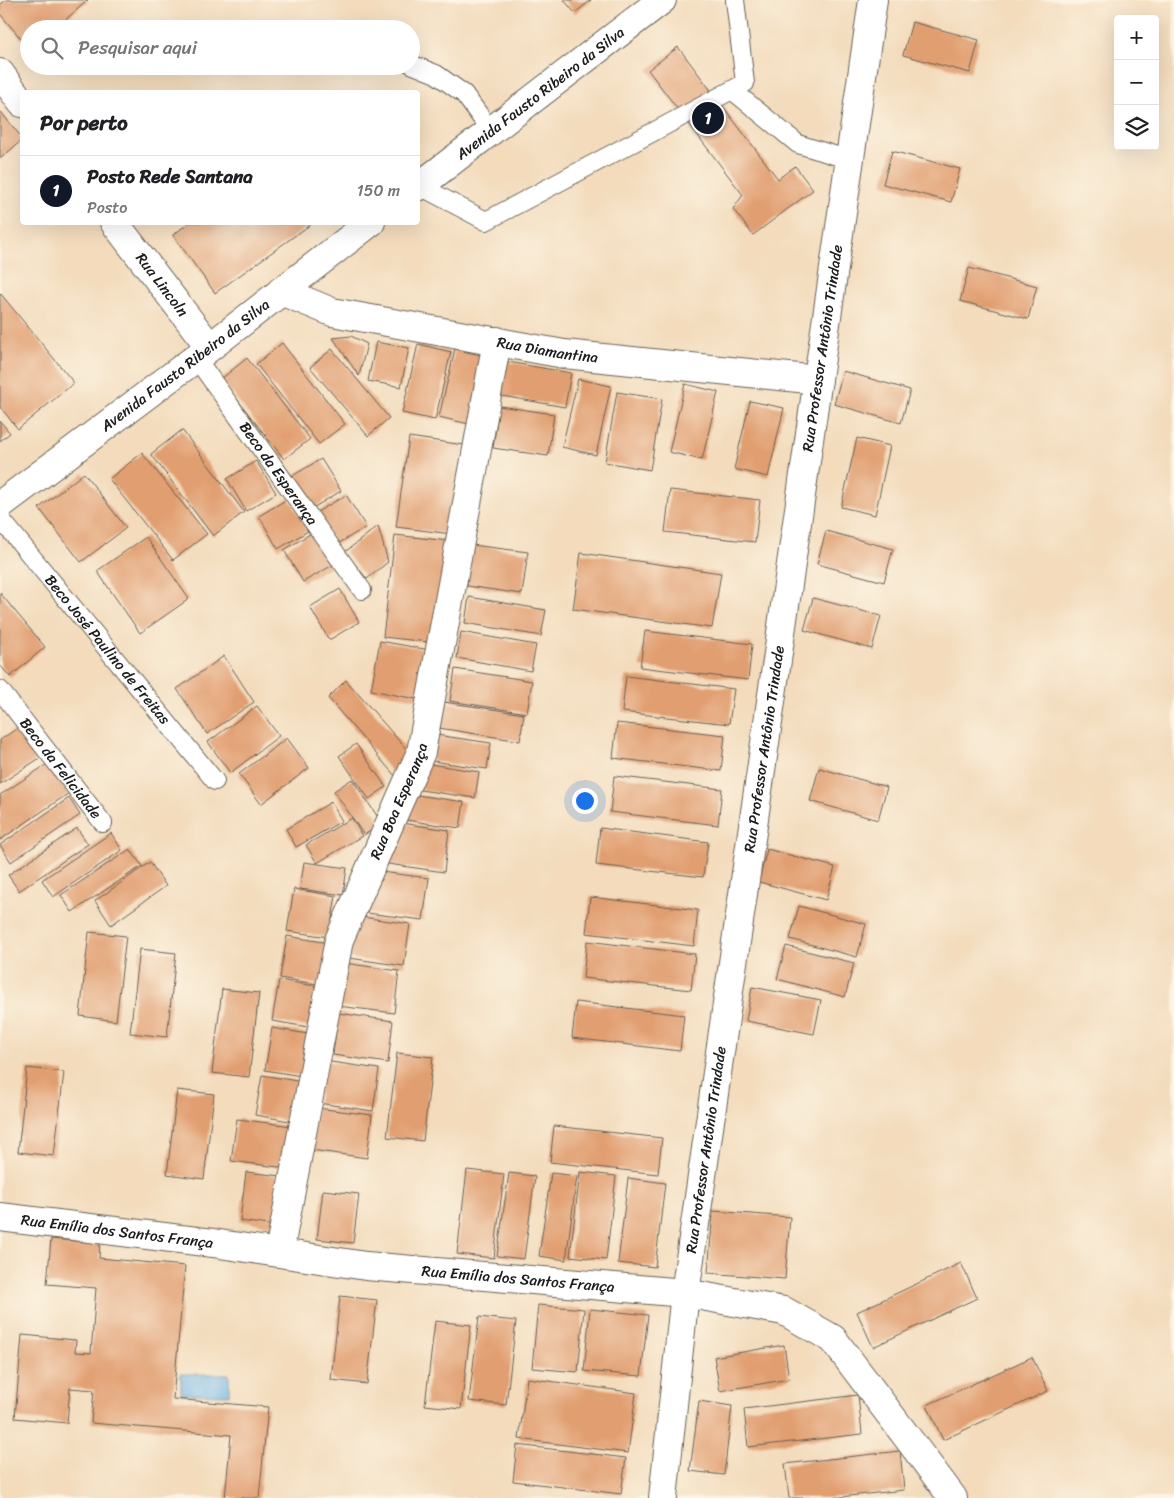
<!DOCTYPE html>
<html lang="pt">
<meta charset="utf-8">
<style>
:root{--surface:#fff;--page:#f2f2f2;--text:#202124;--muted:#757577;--line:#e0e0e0;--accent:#111827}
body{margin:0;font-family:Sriracha,sans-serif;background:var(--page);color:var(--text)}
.controls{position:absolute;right:15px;top:15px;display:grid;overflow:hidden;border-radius:5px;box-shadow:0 5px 20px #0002}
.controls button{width:45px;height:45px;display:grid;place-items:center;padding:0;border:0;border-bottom:1px solid var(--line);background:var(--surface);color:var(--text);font:25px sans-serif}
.you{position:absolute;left:584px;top:800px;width:18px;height:18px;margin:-12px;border:4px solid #fff;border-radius:50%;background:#1a73e8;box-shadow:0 0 0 8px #1a73e833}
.badge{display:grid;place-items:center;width:32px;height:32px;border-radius:50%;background:var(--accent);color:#fff;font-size:16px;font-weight:700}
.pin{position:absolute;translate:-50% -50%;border:2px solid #fff;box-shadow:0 1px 5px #0006}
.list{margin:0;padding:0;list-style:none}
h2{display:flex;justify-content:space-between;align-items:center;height:65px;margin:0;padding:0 20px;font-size:21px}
h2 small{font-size:16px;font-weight:400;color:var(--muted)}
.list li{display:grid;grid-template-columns:32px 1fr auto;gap:15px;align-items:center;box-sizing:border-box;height:70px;padding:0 20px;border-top:1px solid var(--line)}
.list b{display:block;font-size:19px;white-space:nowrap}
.list p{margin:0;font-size:16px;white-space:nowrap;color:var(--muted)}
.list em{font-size:16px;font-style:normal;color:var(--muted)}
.icon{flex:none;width:28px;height:28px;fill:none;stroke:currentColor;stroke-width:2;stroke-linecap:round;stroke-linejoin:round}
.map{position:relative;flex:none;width:1174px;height:1498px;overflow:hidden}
.search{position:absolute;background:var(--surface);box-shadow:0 5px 20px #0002;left:20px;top:20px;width:400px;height:55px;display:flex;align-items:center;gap:12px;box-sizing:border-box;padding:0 18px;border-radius:28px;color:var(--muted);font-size:19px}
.panel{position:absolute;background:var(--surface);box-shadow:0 5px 20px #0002;left:20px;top:90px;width:400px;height:135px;border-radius:5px}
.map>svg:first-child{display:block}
.water{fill:#71b6e7;stroke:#466982}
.building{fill:#e19e70}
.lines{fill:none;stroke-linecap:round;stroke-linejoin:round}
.service-casing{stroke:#675f54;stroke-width:20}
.minor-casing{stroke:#675f54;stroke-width:30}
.primary-casing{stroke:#675f54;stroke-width:30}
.service{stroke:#fff;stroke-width:18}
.minor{stroke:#fff;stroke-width:28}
.primary{stroke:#fff;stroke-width:28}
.labels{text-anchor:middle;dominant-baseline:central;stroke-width:5;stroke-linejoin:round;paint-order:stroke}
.street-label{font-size:15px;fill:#1c1c1c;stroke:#fcf5e5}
</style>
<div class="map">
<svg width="1174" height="1498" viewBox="0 0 1174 1498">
<rect width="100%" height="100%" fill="#fcf5e5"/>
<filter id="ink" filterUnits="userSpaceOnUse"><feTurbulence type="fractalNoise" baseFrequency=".02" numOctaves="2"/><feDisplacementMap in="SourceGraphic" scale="10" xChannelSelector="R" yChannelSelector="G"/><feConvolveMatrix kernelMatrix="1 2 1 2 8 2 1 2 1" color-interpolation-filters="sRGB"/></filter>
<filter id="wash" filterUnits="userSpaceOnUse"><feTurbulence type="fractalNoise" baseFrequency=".0096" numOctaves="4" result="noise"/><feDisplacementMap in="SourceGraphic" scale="20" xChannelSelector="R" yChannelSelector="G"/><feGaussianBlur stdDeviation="1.12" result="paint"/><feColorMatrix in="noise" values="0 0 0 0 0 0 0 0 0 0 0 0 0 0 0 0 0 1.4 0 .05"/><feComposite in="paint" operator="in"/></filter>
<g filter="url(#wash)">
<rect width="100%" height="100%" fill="#f3dbbc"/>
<polygon class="water" points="181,1374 229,1374 229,1395 181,1394"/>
<g id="blocks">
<g class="building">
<polygon points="6,0 88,0 55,29 29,29 29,48 0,14 0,5"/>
<polygon points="564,0 591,0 575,13"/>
<polygon points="912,22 979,40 970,73 903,55"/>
<polygon points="678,47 778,179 795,166 813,190 753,235 733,209 743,195 648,70"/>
<polygon points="0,111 22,138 22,140 0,159"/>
<polygon points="892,151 960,169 951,202 883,184"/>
<polygon points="190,222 314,222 215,293 173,235"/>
<polygon points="969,268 1037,286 1028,319 960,301"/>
<polygon points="0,293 74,383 18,429 0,407"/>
<polygon points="351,336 367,344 359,376 333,338"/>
<polygon points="376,342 409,348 401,387 368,381"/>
<polygon points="282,343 345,424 319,444 256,364"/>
<polygon points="418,344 451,352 435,420 402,413"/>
<polygon points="332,349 389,418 368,436 310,367"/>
<polygon points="455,349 488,357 473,425 439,417"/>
<polygon points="247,358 310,439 284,459 221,379"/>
<polygon points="502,361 571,373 565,407 496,395"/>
<polygon points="843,371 910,390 901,423 834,404"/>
<polygon points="578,379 611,386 596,455 562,447"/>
<polygon points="685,384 718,392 702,460 669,452"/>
<polygon points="617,392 662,399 650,470 605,462"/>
<polygon points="750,401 784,408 768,477 734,469"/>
<polygon points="499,406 554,414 548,456 493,448"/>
<polygon points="0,421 10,433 0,441"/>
<polygon points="182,430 244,512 213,536 151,454"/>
<polygon points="409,437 464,445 452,534 396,527"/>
<polygon points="857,438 890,446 875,515 841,507"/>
<polygon points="142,453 207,534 173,560 109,479"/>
<polygon points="321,459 341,491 311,509 292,476"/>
<polygon points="256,461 276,493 246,511 227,479"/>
<polygon points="84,473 126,528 81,562 39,508"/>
<polygon points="670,490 760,500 755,542 665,532"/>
<polygon points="346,495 366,527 336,545 317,512"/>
<polygon points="289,498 308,531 278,549 259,516"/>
<polygon points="378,526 388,562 367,579 345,552"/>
<polygon points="826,531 893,549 884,582 817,564"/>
<polygon points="313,532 333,565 303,582 284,550"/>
<polygon points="395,535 449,541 437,643 383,637"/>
<polygon points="146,537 189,599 140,633 97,571"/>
<polygon points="472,545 528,552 522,594 467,586"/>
<polygon points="581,553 721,573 712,628 573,609"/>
<polygon points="340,589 359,622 329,640 310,607"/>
<polygon points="0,593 45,647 10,677 0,665"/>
<polygon points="469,597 546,610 541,636 465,623"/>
<polygon points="813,598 881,616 872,649 804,630"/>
<polygon points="645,631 752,644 748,680 640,667"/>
<polygon points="461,632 536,645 531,671 457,658"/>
<polygon points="380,641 430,650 421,700 371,690"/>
<polygon points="224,656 254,702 207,734 177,689"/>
<polygon points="455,669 532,681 527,713 450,701"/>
<polygon points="626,676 734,689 729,724 622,712"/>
<polygon points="346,680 415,759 396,777 328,698"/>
<polygon points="444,702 524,714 520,741 439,728"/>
<polygon points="257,706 279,736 230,773 208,742"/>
<polygon points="617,723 725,735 721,771 613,758"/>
<polygon points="22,725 43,756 0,784 0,740"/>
<polygon points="436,735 491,743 487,769 432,761"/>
<polygon points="287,738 309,768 261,804 239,774"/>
<polygon points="356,744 386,787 369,799 339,756"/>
<polygon points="49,763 69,793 0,840 0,795"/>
<polygon points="424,763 479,772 475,798 420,790"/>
<polygon points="819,768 887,787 878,820 810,801"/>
<polygon points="614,776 722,789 718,825 610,812"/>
<polygon points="352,779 382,823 364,835 334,791"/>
<polygon points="410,794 464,802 460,828 406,820"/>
<polygon points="69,798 80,815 11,862 0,845"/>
<polygon points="331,802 342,821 296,847 286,829"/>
<polygon points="352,818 362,836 317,863 306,845"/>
<polygon points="394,822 449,830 444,872 388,864"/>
<polygon points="77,828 88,844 19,891 8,875"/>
<polygon points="600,828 708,842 703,877 596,865"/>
<polygon points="111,833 122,850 53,897 42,880"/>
<polygon points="130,849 142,866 72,912 61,895"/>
<polygon points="767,849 835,867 826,900 759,882"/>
<polygon points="150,862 166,886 111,925 95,901"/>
<polygon points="304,862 347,868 343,895 300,889"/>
<polygon points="373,871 429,878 423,920 367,913"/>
<polygon points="294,889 336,896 329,937 287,931"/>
<polygon points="590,897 698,910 694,946 586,933"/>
<polygon points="799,906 866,924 857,957 790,939"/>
<polygon points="355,916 410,924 404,966 349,958"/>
<polygon points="89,932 126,936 116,1021 80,1016"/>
<polygon points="287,936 329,943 322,985 280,978"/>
<polygon points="587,941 695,954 691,990 583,978"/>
<polygon points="786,946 854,963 845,997 777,979"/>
<polygon points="140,949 176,953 167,1037 130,1033"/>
<polygon points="344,963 399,971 394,1013 338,1006"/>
<polygon points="279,980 321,987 314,1028 272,1021"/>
<polygon points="752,987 821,1000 814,1034 746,1021"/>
<polygon points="222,989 259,993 249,1077 212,1073"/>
<polygon points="576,1002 684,1015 680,1051 572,1038"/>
<polygon points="338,1013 393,1021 388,1063 333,1055"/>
<polygon points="272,1028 314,1035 307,1077 265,1070"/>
<polygon points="397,1053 433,1057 423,1141 387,1137"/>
<polygon points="324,1061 379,1069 373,1111 318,1103"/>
<polygon points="27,1068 64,1072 54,1156 18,1152"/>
<polygon points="262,1075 303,1082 295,1122 255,1115"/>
<polygon points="177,1090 214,1094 204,1179 167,1174"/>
<polygon points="317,1108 372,1115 367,1158 311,1150"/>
<polygon points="237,1119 292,1126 286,1168 231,1161"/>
<polygon points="554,1126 662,1138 658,1174 550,1162"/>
<polygon points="467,1170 504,1174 494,1258 457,1254"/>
<polygon points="246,1172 282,1176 276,1226 240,1221"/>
<polygon points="580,1172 616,1176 606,1260 570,1256"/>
<polygon points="509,1173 535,1176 524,1259 497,1256"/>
<polygon points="551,1173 577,1176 566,1260 539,1256"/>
<polygon points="628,1178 665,1183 655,1267 618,1263"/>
<polygon points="323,1190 359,1194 353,1243 317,1239"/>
<polygon points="713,1211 790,1217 785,1279 708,1273"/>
<polygon points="51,1239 100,1243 99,1258 185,1266 173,1399 268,1407 259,1498 225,1498 231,1435 91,1423 94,1390 70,1388 67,1423 15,1418 22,1335 76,1340 75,1352 91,1353 96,1288 47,1284"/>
<polygon points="961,1263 977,1298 873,1347 857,1312"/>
<polygon points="340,1296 377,1300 367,1384 331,1380"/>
<polygon points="538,1305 584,1309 578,1372 532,1368"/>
<polygon points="590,1309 648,1315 641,1376 584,1371"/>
<polygon points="479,1317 516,1321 506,1405 469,1401"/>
<polygon points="435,1321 471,1325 461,1409 425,1405"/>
<polygon points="784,1345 789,1379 720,1391 714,1357"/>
<polygon points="1032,1357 1048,1391 943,1440 927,1405"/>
<polygon points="527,1378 636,1393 628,1453 519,1439"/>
<polygon points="858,1395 862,1434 748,1447 744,1409"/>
<polygon points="699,1401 732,1406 724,1475 690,1471"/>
<polygon points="517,1445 626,1458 621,1494 513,1481"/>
<polygon points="900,1451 904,1490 831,1498 789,1498 785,1464"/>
</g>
</g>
</g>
<g filter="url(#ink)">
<use href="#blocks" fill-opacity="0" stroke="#675f54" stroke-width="1"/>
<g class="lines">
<g class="service-casing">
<g id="service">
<polyline points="411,64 436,74 464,94 491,131"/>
<polyline points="732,90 798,144 850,160"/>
<polyline points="420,186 486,221 745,83 735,0"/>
<path id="s1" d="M196,358L362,590"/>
<path id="s2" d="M0,518L215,781"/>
<path id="s3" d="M0,690L103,823"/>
</g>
</g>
<g class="minor-casing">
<g id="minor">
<polyline points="0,73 22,103"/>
<path id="s4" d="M114,222L209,346"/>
<path id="s5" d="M281,291L332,312L564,354L818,380"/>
<path id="s6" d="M0,1217L213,1243L366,1266L685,1293L784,1311L833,1339L953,1498"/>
<path id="s7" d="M279,1253L339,940L402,795L421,752L497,341"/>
<path id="s8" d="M663,1498L685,1293L873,0"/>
</g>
</g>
<g class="primary-casing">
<g id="primary">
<path id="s9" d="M418,187L662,0"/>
<path id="s10" d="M0,505L196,358L371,222"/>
</g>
</g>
<use href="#service" class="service"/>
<use href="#minor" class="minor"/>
<use href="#primary" class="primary"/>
</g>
</g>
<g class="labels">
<g class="street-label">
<text stroke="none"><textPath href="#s9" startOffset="154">Avenida Fausto Ribeiro da Silva</textPath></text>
<text stroke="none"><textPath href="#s4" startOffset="79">Rua Lincoln</textPath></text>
<text stroke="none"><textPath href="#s8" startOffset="1161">Rua Professor Antônio Trindade</textPath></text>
<text stroke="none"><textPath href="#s5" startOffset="274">Rua Diamantina</textPath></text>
<text stroke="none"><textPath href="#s10" startOffset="232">Avenida Fausto Ribeiro da Silva</textPath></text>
<text stroke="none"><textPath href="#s1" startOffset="142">Beco da Esperança</textPath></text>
<text stroke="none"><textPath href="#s2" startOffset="170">Beco José Paulino de Freitas</textPath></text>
<text stroke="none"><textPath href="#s8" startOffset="756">Rua Professor Antônio Trindade</textPath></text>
<text stroke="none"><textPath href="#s3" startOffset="99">Beco da Felicidade</textPath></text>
<text stroke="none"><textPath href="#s7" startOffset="470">Rua Boa Esperança</textPath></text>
<text stroke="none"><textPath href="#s8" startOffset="351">Rua Professor Antônio Trindade</textPath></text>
<text stroke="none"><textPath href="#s6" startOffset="118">Rua Emília dos Santos França</textPath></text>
<text stroke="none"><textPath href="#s6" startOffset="522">Rua Emília dos Santos França</textPath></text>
</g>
</g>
</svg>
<div class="controls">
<button>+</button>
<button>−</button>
<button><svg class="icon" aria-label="layers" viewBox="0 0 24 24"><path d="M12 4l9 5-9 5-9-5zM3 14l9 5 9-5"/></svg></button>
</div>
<div class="you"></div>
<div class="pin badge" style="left:708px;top:118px">1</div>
<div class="search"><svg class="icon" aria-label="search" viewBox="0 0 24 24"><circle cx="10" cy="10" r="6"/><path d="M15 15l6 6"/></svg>Pesquisar aqui</div>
<section class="panel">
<h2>Por perto<small></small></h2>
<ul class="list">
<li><span class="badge">1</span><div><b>Posto Rede Santana</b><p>Posto</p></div><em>150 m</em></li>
</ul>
</section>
</div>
